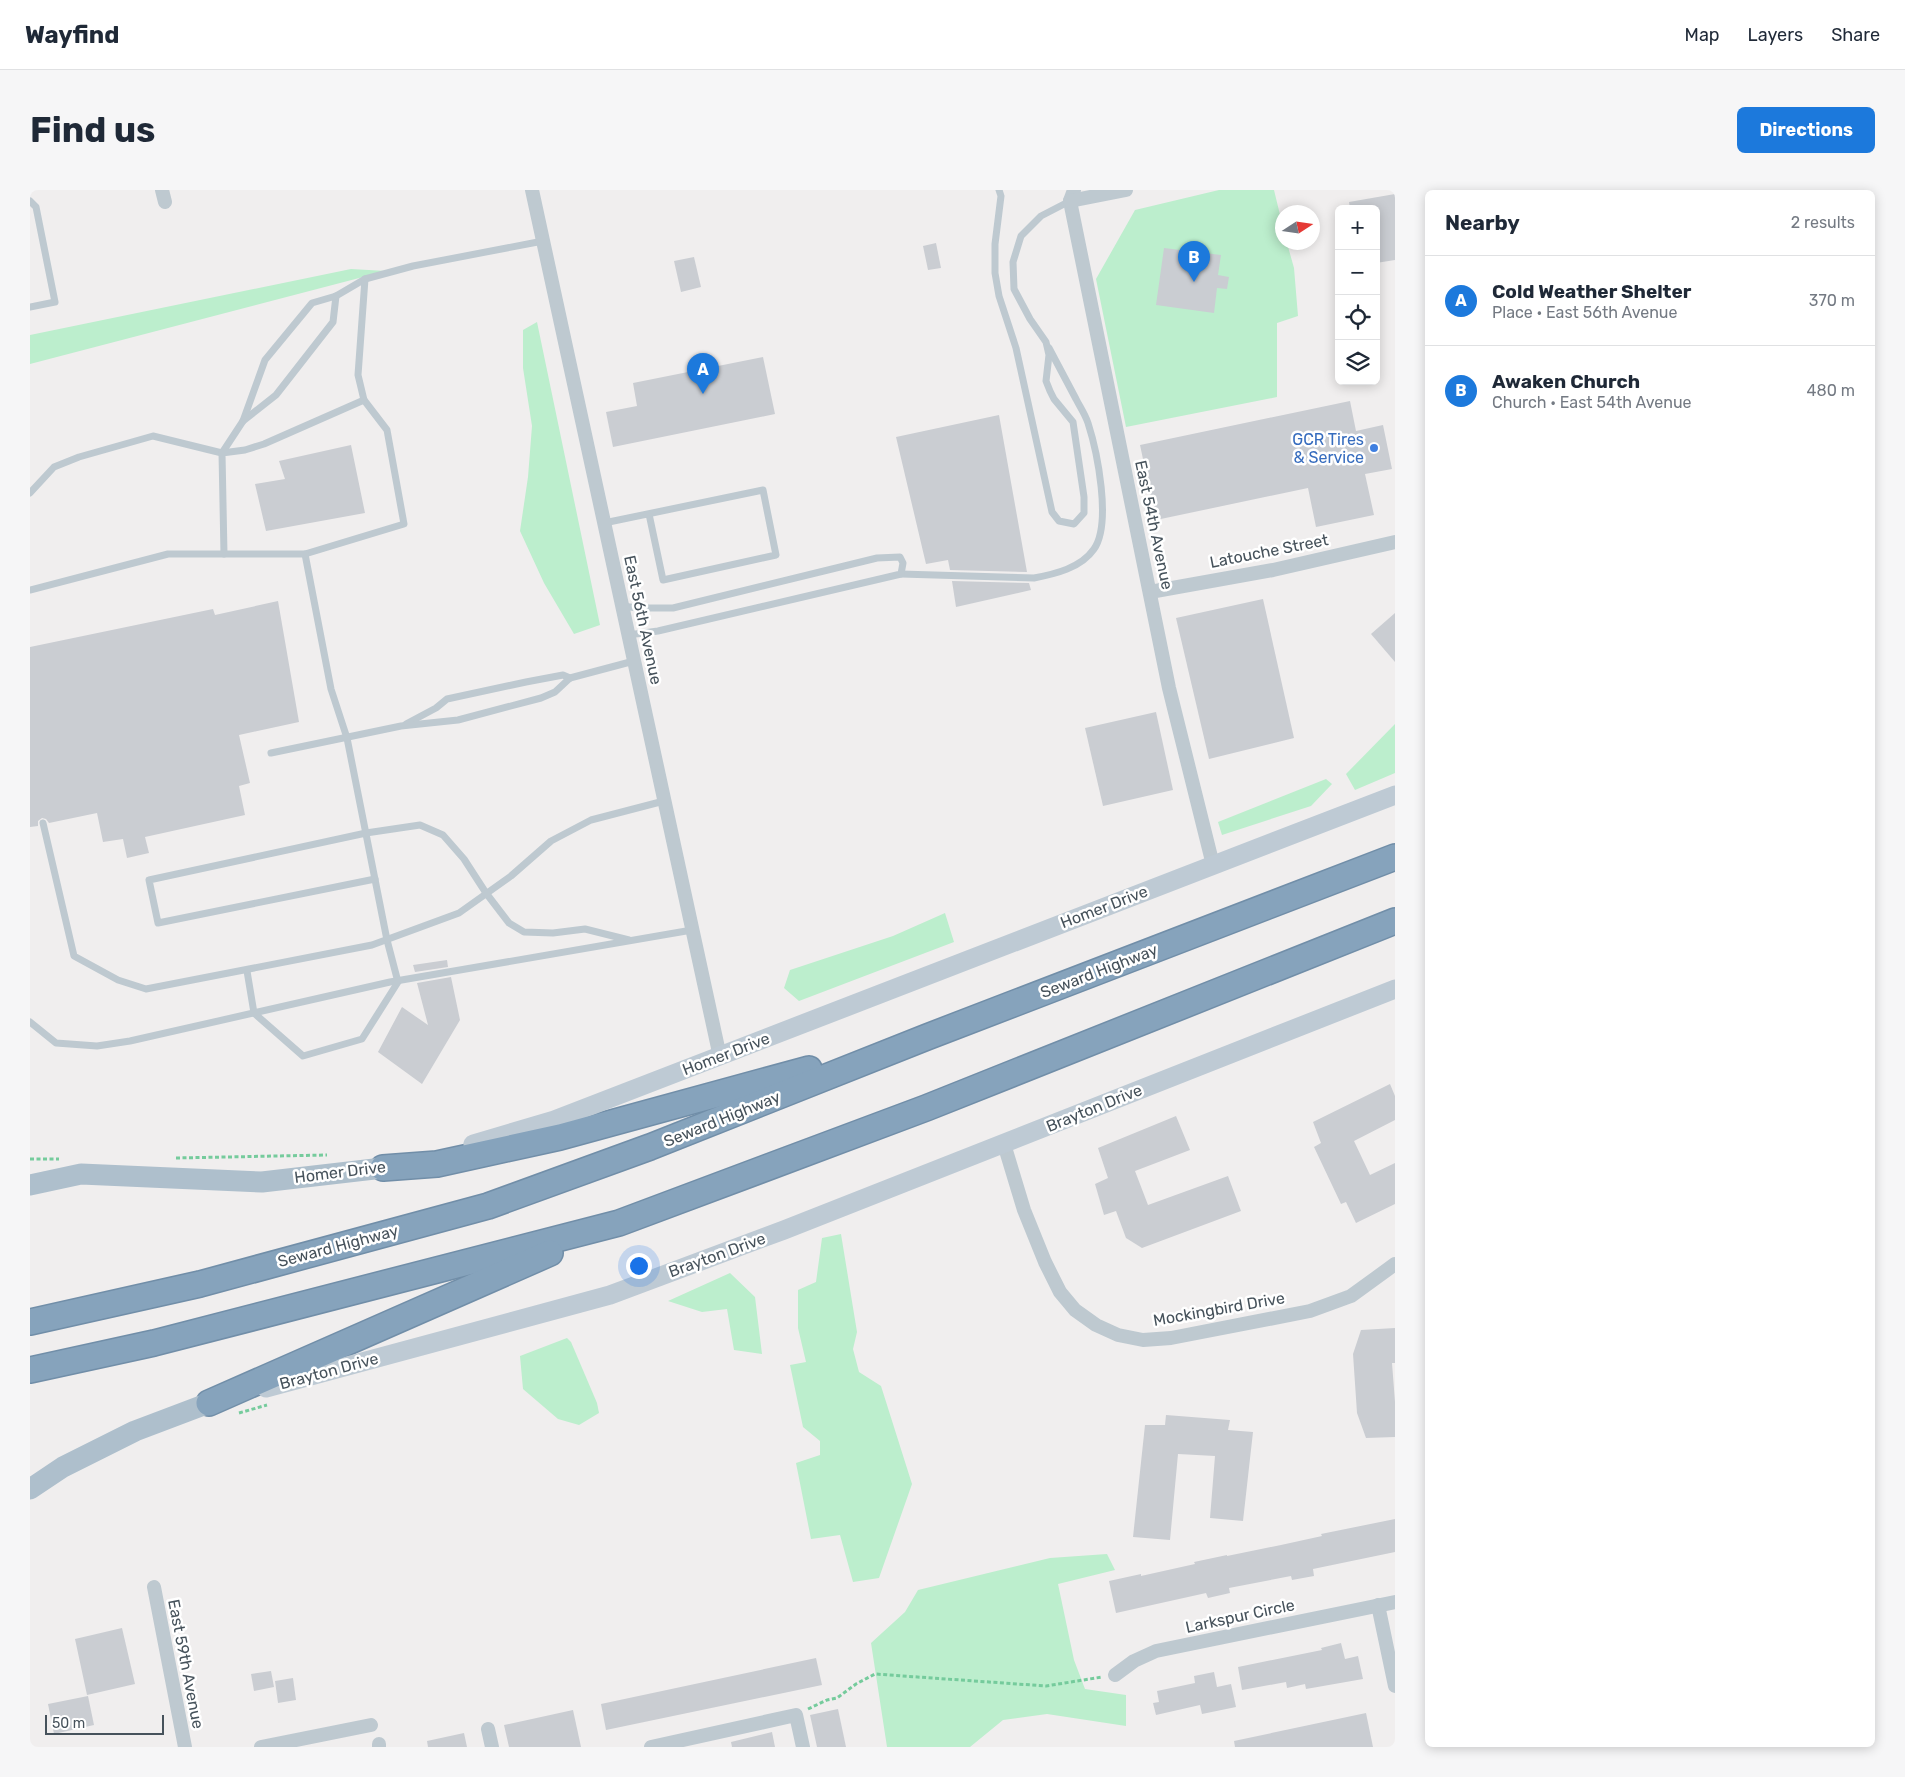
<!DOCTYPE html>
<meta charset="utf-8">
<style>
:root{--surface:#fff;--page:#f6f6f7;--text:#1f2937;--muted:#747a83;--line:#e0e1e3;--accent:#1c79dc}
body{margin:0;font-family:Rubik,sans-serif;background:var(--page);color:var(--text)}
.controls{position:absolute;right:15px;top:15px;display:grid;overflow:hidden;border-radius:8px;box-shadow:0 2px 12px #0003}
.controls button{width:45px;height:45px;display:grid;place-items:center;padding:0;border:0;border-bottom:1px solid var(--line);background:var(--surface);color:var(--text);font:25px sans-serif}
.compass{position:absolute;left:1245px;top:15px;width:45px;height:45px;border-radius:50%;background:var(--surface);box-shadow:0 2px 12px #0003;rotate:78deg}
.scale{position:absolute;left:15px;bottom:12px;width:119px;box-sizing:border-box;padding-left:5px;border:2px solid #46525b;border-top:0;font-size:14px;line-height:18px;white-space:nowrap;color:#46525b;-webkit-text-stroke:4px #fff;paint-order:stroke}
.you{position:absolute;left:608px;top:1075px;width:18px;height:18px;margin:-12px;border:4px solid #fff;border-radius:50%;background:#1a73e8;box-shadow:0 0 0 8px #1a73e833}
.badge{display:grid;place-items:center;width:32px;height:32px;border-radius:50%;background:var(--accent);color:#fff;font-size:16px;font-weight:700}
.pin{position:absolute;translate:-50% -41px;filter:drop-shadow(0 1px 2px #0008)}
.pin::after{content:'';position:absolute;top:26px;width:18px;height:15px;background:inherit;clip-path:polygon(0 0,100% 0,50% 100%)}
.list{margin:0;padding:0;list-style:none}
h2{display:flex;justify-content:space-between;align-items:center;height:65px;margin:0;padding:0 20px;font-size:21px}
h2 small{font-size:16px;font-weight:400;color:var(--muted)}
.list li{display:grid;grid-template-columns:32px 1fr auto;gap:15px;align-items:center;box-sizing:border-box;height:90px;padding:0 20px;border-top:1px solid var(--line)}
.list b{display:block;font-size:19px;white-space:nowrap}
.list p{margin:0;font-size:16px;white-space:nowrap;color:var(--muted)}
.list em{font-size:16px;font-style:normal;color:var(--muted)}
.icon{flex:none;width:28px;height:28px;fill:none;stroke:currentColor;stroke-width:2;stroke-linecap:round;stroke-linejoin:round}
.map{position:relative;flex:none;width:1365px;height:1557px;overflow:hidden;border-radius:8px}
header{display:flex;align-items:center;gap:30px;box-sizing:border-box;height:70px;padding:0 25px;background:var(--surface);border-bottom:1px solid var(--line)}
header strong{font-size:24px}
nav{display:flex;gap:28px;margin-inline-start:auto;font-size:18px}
.intro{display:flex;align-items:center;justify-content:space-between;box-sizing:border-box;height:120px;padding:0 30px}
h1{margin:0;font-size:35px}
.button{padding:12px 22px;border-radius:8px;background:var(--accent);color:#fff;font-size:18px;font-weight:700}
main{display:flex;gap:30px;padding:0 30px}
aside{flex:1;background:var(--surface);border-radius:8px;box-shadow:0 2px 12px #0003}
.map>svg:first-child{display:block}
.green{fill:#bceecd}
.building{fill:#cacdd2}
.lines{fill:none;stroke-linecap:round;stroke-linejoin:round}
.highway-casing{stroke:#718ea8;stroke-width:28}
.path{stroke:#75cb9c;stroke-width:3;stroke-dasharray:4 2.5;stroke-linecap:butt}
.lane{stroke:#bec9d0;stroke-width:7}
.street{stroke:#bec9d0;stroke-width:14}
.secondary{stroke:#becad4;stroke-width:19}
.primary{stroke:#aebfcc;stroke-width:21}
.highway{stroke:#86a3bc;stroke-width:25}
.shop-dot{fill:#3f7fe0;stroke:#fff;stroke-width:2}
.labels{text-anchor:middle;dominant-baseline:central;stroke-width:5;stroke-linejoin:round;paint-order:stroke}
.shop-label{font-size:16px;fill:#366cbe;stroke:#fff;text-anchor:end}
.street-label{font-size:16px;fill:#46525b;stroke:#fff}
</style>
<header>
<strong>Wayfind</strong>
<nav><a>Map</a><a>Layers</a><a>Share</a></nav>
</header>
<div class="intro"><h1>Find us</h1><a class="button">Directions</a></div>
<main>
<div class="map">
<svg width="1365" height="1557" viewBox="0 0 1365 1557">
<rect width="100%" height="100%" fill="#f0eeee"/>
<g class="green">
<polygon points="1189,0 1244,0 1252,33 1252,52 1257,53 1264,78 1268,126 1247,133 1247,207 1096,237 1066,89 1105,20"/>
<polygon points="321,79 356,81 0,174 0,145"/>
<polygon points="507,132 570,435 544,444 514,393 490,341 498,287 502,236 493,178 493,140"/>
<polygon points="1365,534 1365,583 1325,600 1316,584"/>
<polygon points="1296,589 1302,594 1281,616 1192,645 1188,632"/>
<polygon points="915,723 924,752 769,811 754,798 760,780 863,746"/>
<polygon points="811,1044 827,1142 823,1159 829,1182 851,1196 882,1294 849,1388 823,1392 810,1345 781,1349 766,1273 790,1265 790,1251 773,1237 760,1175 776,1172 768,1138 768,1100 786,1092 792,1048"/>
<polygon points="700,1083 725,1107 732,1164 704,1160 697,1119 672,1122 638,1111"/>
<polygon points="537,1148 541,1152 567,1213 569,1223 549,1235 528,1229 493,1199 490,1166"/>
<polygon points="1077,1364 1085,1380 1028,1394 1044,1470 1055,1499 1096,1505 1096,1536 1017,1524 973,1530 940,1557 857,1557 841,1453 875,1422 888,1400 1020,1368"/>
</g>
<g class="building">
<polygon points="1365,4 1365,70 1346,73 1346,19 1320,19 1319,12"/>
<polygon points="906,53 911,78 898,80 893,56"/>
<polygon points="1134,58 1191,65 1188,85 1199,87 1197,99 1187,98 1184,123 1126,115"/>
<polygon points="664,67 671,97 651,102 644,71"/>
<polygon points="733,167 745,224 583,257 576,222 607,216 603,193"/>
<polygon points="1320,211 1326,241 1353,235 1362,279 1335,284 1344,325 1286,337 1278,298 1126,330 1110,255"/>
<polygon points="969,225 997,382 920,380 918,370 896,374 866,247"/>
<polygon points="321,255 335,323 236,341 225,294 255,289 249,271"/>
<polygon points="922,391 999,393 1001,400 926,417"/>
<polygon points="1233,409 1264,548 1179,569 1146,428"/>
<polygon points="248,411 269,532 209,545 220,593 209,596 215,625 115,647 119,663 97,668 93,649 73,652 67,623 19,633 16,629 12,628 8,631 8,636 0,637 0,457 183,419 185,425"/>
<polygon points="1365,423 1365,472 1341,444"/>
<polygon points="1126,522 1143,600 1073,616 1055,538"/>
<polygon points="417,770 418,777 385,782 383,775"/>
<polygon points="421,787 430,830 392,894 348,862 372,817 398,835 387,793"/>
<polygon points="1360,894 1365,906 1365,930 1324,951 1340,985 1365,973 1365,1014 1326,1033 1316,1012 1311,1014 1284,957 1291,953 1283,932"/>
<polygon points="1146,926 1160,960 1105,981 1118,1015 1198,986 1211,1021 1112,1058 1096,1048 1086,1021 1074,1025 1065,994 1078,988 1068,958"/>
<polygon points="1365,1138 1365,1173 1362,1173 1365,1212 1365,1247 1336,1248 1327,1223 1323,1164 1331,1140"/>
<polygon points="1136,1225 1200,1230 1198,1240 1223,1242 1213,1331 1180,1328 1185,1266 1148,1264 1140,1350 1103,1347 1115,1235 1135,1235"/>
<polygon points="1365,1329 1365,1362 1283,1379 1284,1386 1262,1390 1261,1386 1199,1398 1200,1403 1178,1408 1176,1403 1086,1423 1079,1391 1111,1384 1111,1386 1165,1374 1164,1372 1197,1365 1197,1366 1251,1355 1292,1346 1291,1344"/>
<polygon points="92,1438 105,1494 57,1505 45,1449"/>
<polygon points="1311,1453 1315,1469 1328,1466 1333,1489 1276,1499 1275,1494 1257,1498 1256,1492 1212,1500 1208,1477 1292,1460 1291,1458"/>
<polygon points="786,1468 792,1495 576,1540 571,1514"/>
<polygon points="241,1481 244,1497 224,1501 221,1484"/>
<polygon points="1184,1482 1187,1497 1201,1494 1206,1517 1172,1524 1170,1515 1126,1525 1123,1513 1129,1512 1127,1501 1165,1493 1164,1486"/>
<polygon points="263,1488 266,1510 248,1513 245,1491"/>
<polygon points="58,1506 64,1535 24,1544 18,1514"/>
<polygon points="808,1519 816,1557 787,1557 780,1525"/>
<polygon points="543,1520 551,1557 479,1557 474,1535"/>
<polygon points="1336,1523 1343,1557 1205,1557 1204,1551"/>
<polygon points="742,1542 745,1557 702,1557 701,1552"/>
<polygon points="434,1543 437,1557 398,1557 397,1551"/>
</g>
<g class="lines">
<g class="highway-casing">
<g id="highway">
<polyline points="353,978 407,974 530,947 779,879"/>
<polyline points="0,1132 170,1094 458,1016 620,957 897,847 1365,667"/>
<polyline points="0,1180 124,1153 589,1033 896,918 1365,731"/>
<polyline points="179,1213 520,1063"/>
</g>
</g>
<g class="path">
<polyline points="146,968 297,965"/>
<polyline points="0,969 29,969"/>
<polyline points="209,1223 237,1215"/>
<polyline points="778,1519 797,1510 807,1508 826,1494 845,1484 1016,1496 1072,1487"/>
</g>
<g class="lane">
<polyline points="969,0 971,6 965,54 965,83 969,106 986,158 1022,322 1029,331 1044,334 1054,323 1054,307 1043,232 1024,209 1020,201 1016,191 1019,165 1016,152 1000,129 984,99 983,72 991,46 1011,26 1040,11"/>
<polyline points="0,11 6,17 25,112 0,117"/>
<polyline points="213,231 246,205 303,132 306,106"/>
<polyline points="0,303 24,277 49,267 123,246 192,263 213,231 235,170 282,113 306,106 335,89 383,76 513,51"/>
<polyline points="574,333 733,300 746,365 633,390 619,324"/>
<polyline points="194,364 192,263 215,260 234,254 334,210"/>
<polyline points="275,364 374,334 357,240 334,210 328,185 335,89"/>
<path d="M871,384L1004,388C1025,384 1051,378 1064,359C1082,333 1067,261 1058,233C1055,224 1050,217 1046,209C1037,192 1028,175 1019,158"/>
<polyline points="0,400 138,364 275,364 301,499 317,548 357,750 368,792 332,849 273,866 224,823 217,781"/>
<polyline points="592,416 608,418 643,418 847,368 870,367 873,373 871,384 628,441 598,445"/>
<polyline points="376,534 406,518 417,509 496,492 533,485 540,488"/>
<polyline points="241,563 371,536 428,530 511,508 525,502 540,488 604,471"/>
<polyline points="13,633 44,766 88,790 116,799 342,755 429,723 481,686 521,651 561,630 634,611"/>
<polyline points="345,689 128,733 119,690 336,643 390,635 413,645 434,669 456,703 479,733 494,742 523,743 555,739 599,750"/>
<polyline points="0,832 26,853 67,856 100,851 360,792 662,740"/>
</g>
<g class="street">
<polyline points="132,0 135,12"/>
<polyline points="502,0 690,867"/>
<polyline points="1044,0 1040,11 1139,498 1183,675"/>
<polyline points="1040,11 1096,0"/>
<polyline points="1120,402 1243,380 1365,352"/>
<polyline points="974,954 994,1020 1015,1072 1030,1102 1045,1120 1066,1135 1088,1145 1113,1150 1141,1148 1280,1121 1321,1106 1365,1074"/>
<polyline points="124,1397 155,1557"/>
<polyline points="1348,1415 1365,1496"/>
<polyline points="1085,1485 1104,1471 1126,1461 1365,1412"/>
<polyline points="458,1539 462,1557"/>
<polyline points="349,1554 349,1557"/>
<polyline points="231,1557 341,1535"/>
<polyline points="621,1557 766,1525 773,1557"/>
</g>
<g class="secondary">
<polyline points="443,954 524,930 1365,605"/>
<polyline points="236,1198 580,1105 754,1040 1365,799"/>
</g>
<g class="primary">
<polyline points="0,995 51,984 232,992 353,978"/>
<polyline points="0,1299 33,1277 105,1241 179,1213"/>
</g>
<use href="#highway" class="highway"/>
</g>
<circle class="shop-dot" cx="1344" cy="258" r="5"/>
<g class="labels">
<g class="shop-label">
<text x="1334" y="249">GCR Tires<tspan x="1334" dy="18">&amp; Service</tspan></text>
</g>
<g class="street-label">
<text transform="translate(1124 335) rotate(78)">East 54th Avenue</text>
<text transform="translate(1239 361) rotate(-11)">Latouche Street</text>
<text transform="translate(613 430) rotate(78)">East 56th Avenue</text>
<text transform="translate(1074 717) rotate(-21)">Homer Drive</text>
<text transform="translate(1069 781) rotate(-21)">Seward Highway</text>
<text transform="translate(696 864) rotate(-21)">Homer Drive</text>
<text transform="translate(1064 918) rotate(-22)">Brayton Drive</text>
<text transform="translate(692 929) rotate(-22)">Seward Highway</text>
<text transform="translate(310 982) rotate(-7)">Homer Drive</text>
<text transform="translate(308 1056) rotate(-15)">Seward Highway</text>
<text transform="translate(687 1065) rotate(-20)">Brayton Drive</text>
<text transform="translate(1189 1119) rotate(-10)">Mockingbird Drive</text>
<text transform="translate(299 1181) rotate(-15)">Brayton Drive</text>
<text transform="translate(1210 1426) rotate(-12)">Larkspur Circle</text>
<text transform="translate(156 1474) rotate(79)">East 59th Avenue</text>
</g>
</g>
</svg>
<div class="controls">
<button>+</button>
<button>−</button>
<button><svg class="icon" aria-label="locate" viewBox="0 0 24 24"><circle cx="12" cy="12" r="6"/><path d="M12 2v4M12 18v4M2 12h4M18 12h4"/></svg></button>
<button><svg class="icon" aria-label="layers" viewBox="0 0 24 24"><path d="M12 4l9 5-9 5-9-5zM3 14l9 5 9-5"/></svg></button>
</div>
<svg class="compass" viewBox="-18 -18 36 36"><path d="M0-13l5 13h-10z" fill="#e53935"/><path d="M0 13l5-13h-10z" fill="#747a83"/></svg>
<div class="scale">50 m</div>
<div class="you"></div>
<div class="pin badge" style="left:673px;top:204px">A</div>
<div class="pin badge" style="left:1164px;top:92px">B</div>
</div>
<aside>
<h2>Nearby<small>2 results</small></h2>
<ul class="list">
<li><span class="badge">A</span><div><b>Cold Weather Shelter</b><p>Place · East 56th Avenue</p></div><em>370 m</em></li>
<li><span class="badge">B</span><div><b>Awaken Church</b><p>Church · East 54th Avenue</p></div><em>480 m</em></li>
</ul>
</aside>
</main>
